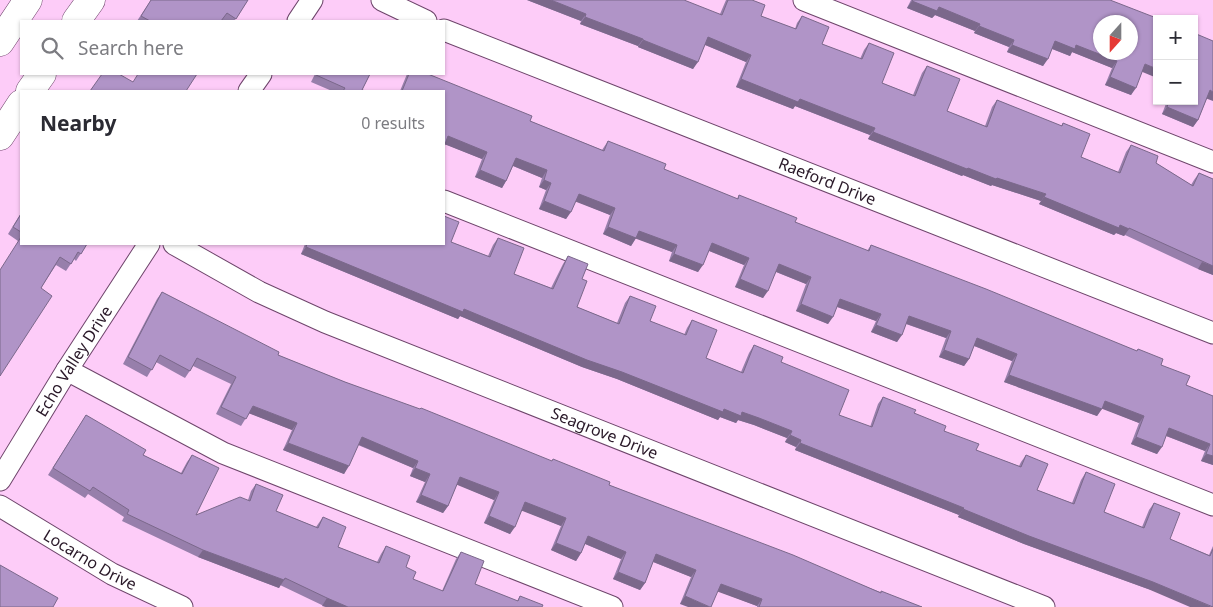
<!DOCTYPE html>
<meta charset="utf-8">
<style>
:root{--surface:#fff;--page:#f2f2f3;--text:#2b2b33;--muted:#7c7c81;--line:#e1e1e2}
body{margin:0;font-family:"Noto Sans",sans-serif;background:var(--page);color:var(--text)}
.controls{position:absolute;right:15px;top:15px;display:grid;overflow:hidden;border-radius:0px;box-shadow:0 1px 4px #0004}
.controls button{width:45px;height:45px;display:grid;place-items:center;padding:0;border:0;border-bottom:1px solid var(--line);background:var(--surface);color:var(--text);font:25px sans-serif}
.compass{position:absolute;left:1093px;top:15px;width:45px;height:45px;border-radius:50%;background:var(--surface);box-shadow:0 1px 4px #0004;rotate:201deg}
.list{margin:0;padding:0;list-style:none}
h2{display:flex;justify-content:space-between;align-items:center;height:65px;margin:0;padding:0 20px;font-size:21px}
h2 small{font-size:16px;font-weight:400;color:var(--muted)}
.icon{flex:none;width:28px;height:28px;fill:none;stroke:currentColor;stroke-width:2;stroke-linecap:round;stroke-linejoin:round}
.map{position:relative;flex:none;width:1213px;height:607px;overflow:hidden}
.search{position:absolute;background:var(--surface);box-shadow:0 1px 4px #0004;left:20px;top:20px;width:425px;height:55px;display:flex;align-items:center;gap:12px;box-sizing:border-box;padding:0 18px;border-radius:0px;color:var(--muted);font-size:19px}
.panel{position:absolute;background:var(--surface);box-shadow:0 1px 4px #0004;left:20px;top:90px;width:425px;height:155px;border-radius:0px}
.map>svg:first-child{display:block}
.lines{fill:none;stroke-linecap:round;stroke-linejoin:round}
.minor-casing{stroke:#6e456b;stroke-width:23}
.major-casing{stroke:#6e456b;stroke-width:29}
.minor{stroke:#fff;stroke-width:21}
.major{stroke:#fff;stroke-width:28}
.wall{fill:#977fab}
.shaded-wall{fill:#7b688b}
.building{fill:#b094c7;stroke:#7b688b;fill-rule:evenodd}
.labels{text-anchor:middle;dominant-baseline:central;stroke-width:5;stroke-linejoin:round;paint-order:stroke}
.street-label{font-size:16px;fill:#291828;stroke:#fee0fb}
</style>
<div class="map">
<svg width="1213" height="607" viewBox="0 0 1213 607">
<rect width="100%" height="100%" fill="#fdccf8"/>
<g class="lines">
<g class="minor-casing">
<g id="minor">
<polyline points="382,0 426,21"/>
<polyline points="804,0 1213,162"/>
<polyline points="298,21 312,0"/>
<path id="s1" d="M444,30L1213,333"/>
<polyline points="249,91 261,74"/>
<polyline points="444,201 1213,505"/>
<path id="s2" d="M174,244L259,292L325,322L1044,607"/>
<polyline points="67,370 223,453 612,607"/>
<path id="s3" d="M0,480L67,370L149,244"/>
<path id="s4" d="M0,506L112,574L182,607"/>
</g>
</g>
<g class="major-casing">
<g id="major">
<polyline points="76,21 91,0"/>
<polyline points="0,42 28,0"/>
<polyline points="30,91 42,74"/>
<polyline points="0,136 21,104"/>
</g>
</g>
<use href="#minor" class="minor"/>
<use href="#major" class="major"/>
</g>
<g class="wall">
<polygon points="151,0 248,0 234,21 223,21 222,20 221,21 137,21"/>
<polygon points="527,0 720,14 726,0 752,0 761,16 795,29 797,23 802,16 822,44 860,59 864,50 869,43 882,83 913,95 922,73 927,66 947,111 985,126 992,107 997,100 1061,126 1063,123 1081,157 1118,172 1126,152 1131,145 1156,163 1191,185 1194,180 1199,173 1213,179 1213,275 1198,269 1125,235 1124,236 1116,233 1114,235 1039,204 1041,201 992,185 991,186 963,175 962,176 868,139 870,135 841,124 795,106 793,109 736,87 746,62 705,45 693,69 638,47 638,46 580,24 581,21"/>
<polygon points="911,0 1110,0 1142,72 1131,95 1105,85 1112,68 1072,52 1070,56 1052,49 1043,66 1007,52 1009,47 974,33 975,31 935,15 932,18 907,8"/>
<polygon points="315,74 370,74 362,90 366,91 332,91 311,82"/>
<polygon points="407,74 428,74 530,121 602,150 608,141 664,169 737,199 739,195 795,222 867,251 871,245 1137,351 1138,349 1161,365 1186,385 1213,396 1213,465 1201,461 1205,451 1166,436 1157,454 1131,444 1139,423 1102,408 1097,416 1004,382 1012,361 974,346 969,359 964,366 939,357 946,338 906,324 897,342 871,332 876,321 837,307 828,324 796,311 806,284 776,272 763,298 735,287 744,265 709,251 698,272 669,261 672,252 636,238 631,246 603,234 610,215 576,201 566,219 539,209 546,190 539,187 542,178 513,166 506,181 502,188 475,177 482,159 445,144 444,91 400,91"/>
<polygon points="1207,98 1198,120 1193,127 1162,114 1167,101 1194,101"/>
<polygon points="21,213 21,244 87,244 76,261 74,259 66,271 56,265 41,288 0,376 18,241 8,234"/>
<polygon points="498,238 514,274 551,288 563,264 568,256 582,279 577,307 617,323 625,303 630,296 650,321 684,335 687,328 692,320 706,358 741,372 749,353 754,345 781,362 839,415 870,427 878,404 883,397 914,413 976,450 1019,466 1021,462 1026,455 1037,490 1072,503 1081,480 1086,472 1104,512 1142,527 1149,510 1154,503 1170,539 1209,555 1213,546 1213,607 1148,589 1024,544 958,517 959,515 795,450 796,447 785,442 787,438 754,425 738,420 736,423 720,417 718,420 617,379 582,367 460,316 458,319 301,254 305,244 444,244 451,242 488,256 493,245"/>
<polygon points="162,292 278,355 345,382 609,485 880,592 922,607 757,607 757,606 718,591 680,604 691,577 653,562 645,583 640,590 613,579 621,559 585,544 581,553 576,561 551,550 561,526 522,510 510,534 484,523 494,500 457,484 448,506 443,513 416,502 425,482 410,476 413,468 358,445 344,474 283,450 292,430 249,413 241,426 216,414 231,384 193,366 185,378 156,362 147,377 123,364 157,299"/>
<polygon points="86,415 143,455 181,473 187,462 192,455 196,515 248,500 251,491 256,484 276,511 316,527 323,517 338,547 377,562 381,554 386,546 406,567 413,579 442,591 456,559 461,552 475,584 517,601 520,596 542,607 326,607 280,585 279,588 198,557 122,521 124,517 88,494 85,498 48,475"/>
</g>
<g class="shaded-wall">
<polygon points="527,0 551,0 586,14 581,21"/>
<polygon points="912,1 939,7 980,24 975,31 935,15 932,18 907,8"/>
<polygon points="585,17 643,39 638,46 580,24"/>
<polygon points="979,26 1014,40 1009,47 974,33"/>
<polygon points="708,37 751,55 746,62 703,44"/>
<polygon points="643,40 698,62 693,69 638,47"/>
<polygon points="1055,41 1076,45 1117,61 1112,68 1072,52 1070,56 1050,48"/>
<polygon points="1012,45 1048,59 1043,66 1007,52"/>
<polygon points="1145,64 1157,69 1157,78 1140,71"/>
<polygon points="1110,77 1136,88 1131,95 1105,85"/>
<polygon points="741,79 800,99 875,128 870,135 795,106 793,109 736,87"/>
<polygon points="1210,90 1213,92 1213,101 1205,98"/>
<polygon points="1167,107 1198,120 1193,127 1162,114"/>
<polygon points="873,132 968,168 1046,194 1041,201 992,185 991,186 963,175 962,176 868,139"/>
<polygon points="448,136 487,152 482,159 444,144"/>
<polygon points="516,158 547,170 542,178 511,165"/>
<polygon points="480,170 506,181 502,188 475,177"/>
<polygon points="544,180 551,183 546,190 539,187"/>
<polygon points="579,194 615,208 610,215 574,201"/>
<polygon points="1044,197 1120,225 1129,229 1124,236 1116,233 1114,235 1039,204"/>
<polygon points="544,201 571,212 566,219 539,209"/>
<polygon points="608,227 636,238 631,246 603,234"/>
<polygon points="639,231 677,245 672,252 634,238"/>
<polygon points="712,243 749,258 744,265 707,250"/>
<polygon points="306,247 464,309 622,372 724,409 742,412 759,418 792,431 787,438 754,425 738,420 736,423 720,417 718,420 617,379 582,367 460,316 458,319 301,254"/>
<polygon points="674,254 703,265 698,272 669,261"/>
<polygon points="1202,262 1213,266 1213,275 1198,269"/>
<polygon points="779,264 811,277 806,284 774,271"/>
<polygon points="740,279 768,291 763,298 735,287"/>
<polygon points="840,299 881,314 876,321 835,306"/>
<polygon points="801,304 833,317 828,324 796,311"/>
<polygon points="909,316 951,331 946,338 904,323"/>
<polygon points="876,325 902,335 897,342 871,332"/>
<polygon points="977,338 1017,354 1012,361 972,345"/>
<polygon points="944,350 969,359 964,366 939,357"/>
<polygon points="1009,375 1102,409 1097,416 1004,382"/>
<polygon points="1105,401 1144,416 1139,423 1100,408"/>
<polygon points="253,406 297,423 292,430 248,413"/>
<polygon points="1169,428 1210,444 1205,451 1164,435"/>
<polygon points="790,435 801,440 796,447 785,442"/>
<polygon points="362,437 418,461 413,468 357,444"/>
<polygon points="1136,437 1162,447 1157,454 1131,444"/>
<polygon points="288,443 349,466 344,474 283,450"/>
<polygon points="800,443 964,508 959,515 795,450"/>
<polygon points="1206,454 1213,456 1213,465 1201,461"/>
<polygon points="415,468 430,474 425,482 410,476"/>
<polygon points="460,477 499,492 494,500 455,484"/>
<polygon points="421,495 448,506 443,513 416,502"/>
<polygon points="525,502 566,518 561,526 520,510"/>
<polygon points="963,509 1153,582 1212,607 1190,607 1148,589 1024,544 958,517"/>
<polygon points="489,516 515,527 510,534 484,523"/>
<polygon points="588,536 626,552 621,559 583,543"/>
<polygon points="556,543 581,553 576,561 551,550"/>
<polygon points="203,550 284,580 279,588 198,557"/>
<polygon points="656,554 696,570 691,577 651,561"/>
<polygon points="618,572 645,583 640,590 613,579"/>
<polygon points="721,584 762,599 757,606 716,591"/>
<polygon points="685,596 710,607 688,607 680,604"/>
<polygon points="327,598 348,607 326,607 322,606"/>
</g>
<g class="building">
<polygon points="151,0 248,0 236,19 227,13 221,21 150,21 141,16"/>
<polygon points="551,0 684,0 722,15 728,0 752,0 765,5 761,16 796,29 802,16 829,27 822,44 862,59 869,43 894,53 882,83 915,96 927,66 960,79 947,111 987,127 997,100 1062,126 1063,123 1090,134 1081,157 1120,173 1131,145 1158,156 1156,163 1193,186 1199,173 1213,179 1213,266 1129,228 1129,229 1120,225 1119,228 1044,197 1046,194 997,178 996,179 968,168 967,169 873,132 875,128 846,117 800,99 798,102 741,79 751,55 708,37 698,62 643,40 643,39 585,17 586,14"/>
<path d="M913,0H1110L1159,19H1157V69L1145,64L1136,88L1110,77L1117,61L1076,45L1075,49L1055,41L1048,59L1012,45L1014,40L979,26L980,24L939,7L937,11L912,1ZM1100,22H1130V52H1100Z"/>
<polygon points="1194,33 1213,41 1213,92 1210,90 1198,120 1167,107 1169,101 1194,101"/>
<polygon points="102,74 119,74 133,82 138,74 197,74 186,91 90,91"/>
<polygon points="317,74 370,74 362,90 366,91 343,91 345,88 316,75"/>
<polygon points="409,74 428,74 532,116 530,121 604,151 608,141 666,164 664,169 738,199 739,195 797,218 795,222 869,251 871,245 986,289 1137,351 1138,349 1163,359 1161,365 1190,376 1186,385 1213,396 1213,456 1206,454 1210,444 1169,428 1162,447 1136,437 1144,416 1105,401 1102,409 1009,375 1017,354 977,338 969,359 944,350 951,331 909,316 902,335 876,325 881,314 840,299 833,317 801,304 811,277 779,264 768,291 740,279 749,258 712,243 703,265 674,254 677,245 639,231 636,238 608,227 615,208 579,194 571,212 544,201 551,183 544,180 547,170 516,158 506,181 480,170 487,152 448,136 444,147 444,91 402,91"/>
<polygon points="21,214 21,232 13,227"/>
<polygon points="444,216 459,222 451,242 490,257 498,238 524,248 514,274 553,289 568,256 588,264 582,279 587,281 577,307 619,324 630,296 656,306 650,321 686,335 692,320 717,330 706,358 743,373 754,345 783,357 781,362 849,390 839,415 872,427 883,397 916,410 914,413 946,426 944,431 979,444 976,450 1021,467 1026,455 1048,464 1037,490 1074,504 1086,472 1115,484 1104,512 1144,528 1154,503 1180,513 1170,539 1210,556 1213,549 1213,607 1153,582 1029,536 963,509 964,508 800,443 801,440 790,435 792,431 759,418 742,412 741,416 724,409 723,412 622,372 587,360 464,309 463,312 306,247 307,244 444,244"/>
<polygon points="21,237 21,244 87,244 81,254 78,252 71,264 60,257 41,288 52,296 0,376 0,270"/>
<polygon points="162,292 279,352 278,355 345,382 420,409 421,408 552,461 553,459 610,482 609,485 793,555 881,593 881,591 922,607 759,607 762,599 721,584 711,607 710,607 685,596 696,570 656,554 645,583 618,572 626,552 588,536 581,553 556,543 566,518 525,502 515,527 489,516 499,492 460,477 448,506 421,495 430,474 415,468 418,461 362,437 349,466 288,443 297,423 253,406 246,419 221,407 236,377 197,358 190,371 160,355 152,370 128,357"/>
<polygon points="86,415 146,450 143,455 182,474 192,455 219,468 196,515 240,497 250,501 256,484 283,495 276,511 318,528 323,517 346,527 338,547 379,563 386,546 410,556 406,567 416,572 413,579 443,591 461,552 484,561 475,584 518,601 520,596 543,605 542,607 348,607 327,598 285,578 284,580 203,550 127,514 129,510 93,487 90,491 53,468"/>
<polygon points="0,565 58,598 53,607 0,607"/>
</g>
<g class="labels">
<g class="street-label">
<text stroke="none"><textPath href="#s1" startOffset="412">Raeford Drive</textPath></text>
<text stroke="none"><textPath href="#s3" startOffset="140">Echo Valley Drive</textPath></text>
<text stroke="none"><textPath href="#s2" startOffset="471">Seagrove Drive</textPath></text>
<text stroke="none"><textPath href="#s4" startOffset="105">Locarno Drive</textPath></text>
</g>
</g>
</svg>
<div class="controls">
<button>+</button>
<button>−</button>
</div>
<svg class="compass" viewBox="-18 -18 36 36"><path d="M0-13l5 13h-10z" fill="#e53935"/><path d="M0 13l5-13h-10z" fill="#7c7c81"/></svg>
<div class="search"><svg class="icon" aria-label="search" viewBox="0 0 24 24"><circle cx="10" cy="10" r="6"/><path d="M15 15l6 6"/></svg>Search here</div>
<section class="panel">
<h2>Nearby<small>0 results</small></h2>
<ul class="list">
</ul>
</section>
</div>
